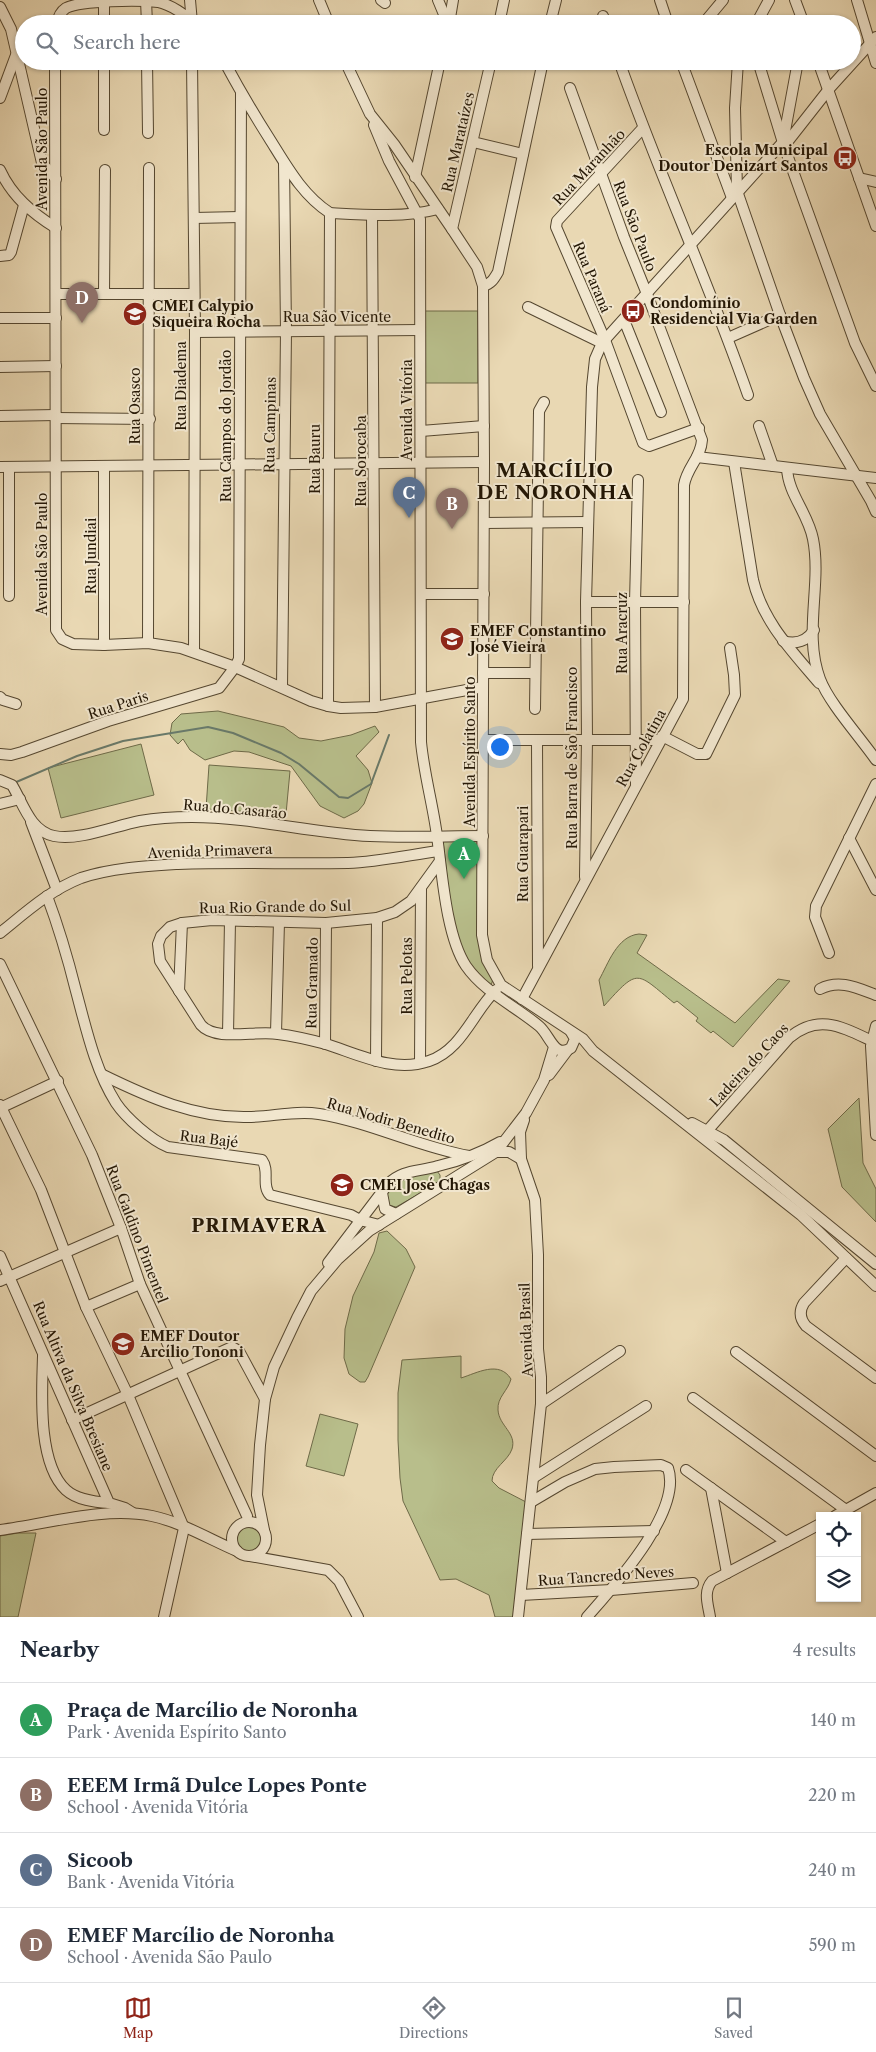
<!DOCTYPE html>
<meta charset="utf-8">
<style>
:root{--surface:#fff;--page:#f6f6f7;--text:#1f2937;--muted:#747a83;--line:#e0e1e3;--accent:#8f2418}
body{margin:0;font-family:"Libre Caslon Text",serif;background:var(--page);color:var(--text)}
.controls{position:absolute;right:15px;bottom:15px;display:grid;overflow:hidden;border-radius:0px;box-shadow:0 1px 4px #0004}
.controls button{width:45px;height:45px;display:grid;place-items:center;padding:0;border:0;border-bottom:1px solid var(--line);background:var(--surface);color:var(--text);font:25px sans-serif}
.you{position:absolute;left:499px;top:746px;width:18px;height:18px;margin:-12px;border:4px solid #fff;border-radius:50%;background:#1a73e8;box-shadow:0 0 0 8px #1a73e833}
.badge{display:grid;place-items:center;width:32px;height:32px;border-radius:50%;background:var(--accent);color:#fff;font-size:16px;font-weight:700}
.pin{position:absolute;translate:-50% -41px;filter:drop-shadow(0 1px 2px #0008)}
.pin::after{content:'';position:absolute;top:26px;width:18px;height:15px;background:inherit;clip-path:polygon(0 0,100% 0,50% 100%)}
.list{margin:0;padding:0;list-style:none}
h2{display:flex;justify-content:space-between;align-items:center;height:65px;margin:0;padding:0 20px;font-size:21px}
h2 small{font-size:16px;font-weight:400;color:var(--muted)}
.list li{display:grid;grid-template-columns:32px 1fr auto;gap:15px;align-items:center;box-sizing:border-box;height:75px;padding:0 20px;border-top:1px solid var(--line)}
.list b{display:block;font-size:19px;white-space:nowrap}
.list p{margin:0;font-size:16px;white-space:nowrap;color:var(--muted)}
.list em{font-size:16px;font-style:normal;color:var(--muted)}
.icon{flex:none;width:28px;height:28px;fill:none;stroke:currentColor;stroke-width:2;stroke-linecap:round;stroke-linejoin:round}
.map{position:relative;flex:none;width:876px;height:1617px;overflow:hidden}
.search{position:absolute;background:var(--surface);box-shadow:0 1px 4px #0004;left:15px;right:15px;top:15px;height:55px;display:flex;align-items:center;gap:12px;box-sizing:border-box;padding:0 18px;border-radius:28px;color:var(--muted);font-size:19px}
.sheet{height:365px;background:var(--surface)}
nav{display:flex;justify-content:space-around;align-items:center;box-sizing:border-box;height:70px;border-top:1px solid var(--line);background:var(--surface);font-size:14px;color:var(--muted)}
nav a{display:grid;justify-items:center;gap:2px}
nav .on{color:var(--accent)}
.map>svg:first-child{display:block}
.green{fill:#b8be8b;stroke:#6e6a48}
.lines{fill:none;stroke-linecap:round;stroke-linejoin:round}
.stream{stroke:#697969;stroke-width:2}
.minor-casing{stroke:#554730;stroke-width:12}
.minor{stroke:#f1e6ce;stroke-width:10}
.labels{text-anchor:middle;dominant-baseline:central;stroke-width:4;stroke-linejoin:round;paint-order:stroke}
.street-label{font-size:14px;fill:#241705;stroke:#f1e6ce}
.poi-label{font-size:14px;font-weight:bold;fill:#241705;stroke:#f1e6ce;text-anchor:start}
.district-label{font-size:19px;font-weight:bold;letter-spacing:1px;fill:#241705;stroke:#f1e6ce}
</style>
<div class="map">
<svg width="876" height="1617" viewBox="0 0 876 1617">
<rect width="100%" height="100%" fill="#e9d8b3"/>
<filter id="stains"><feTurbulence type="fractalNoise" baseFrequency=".004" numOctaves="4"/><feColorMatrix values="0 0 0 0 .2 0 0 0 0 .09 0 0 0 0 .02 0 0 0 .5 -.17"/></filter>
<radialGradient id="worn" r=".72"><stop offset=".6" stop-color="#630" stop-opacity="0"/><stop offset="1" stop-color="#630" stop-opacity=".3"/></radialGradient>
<g class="green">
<rect x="425" y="311" width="53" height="72"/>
<polygon points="218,711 284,727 299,738 321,741 351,735 375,726 379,732 356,756 368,770 372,783 364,804 358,811 344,818 320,806 291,766 249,752 234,751 205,760 190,750 183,739 178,744 170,735 172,723 181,714"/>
<polygon points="141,744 154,795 61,818 48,768"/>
<polygon points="209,765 290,771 286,814 206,809"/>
<path d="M481,839L478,927L493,979L490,989C479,978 469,966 462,952C450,927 447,870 443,841Z"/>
<path d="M639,934L647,935L637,953L735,1023L778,979L790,981L733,1047L713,1031L711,1033L696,1021L698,1018L677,1001L674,1003C636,972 639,967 604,1006L599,980C608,964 617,936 639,934Z"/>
<polygon points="859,1098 863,1163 876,1189 876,1222 842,1187 828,1129"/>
<polygon points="437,1171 440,1175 440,1182 396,1207 388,1205 385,1190 402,1178"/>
<polygon points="387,1231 406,1249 415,1267 368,1377 365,1382 360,1382 349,1374 344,1358 345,1329 353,1296 374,1252 379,1233"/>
<path d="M461,1356V1378C477,1373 499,1360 511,1379C508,1391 497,1397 498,1410C499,1426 517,1433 512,1449C508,1461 492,1468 492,1481L499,1488L526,1502L517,1617H495L489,1595L456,1579L440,1580L403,1501L400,1478L398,1440V1393L402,1360Z"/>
<polygon points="320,1414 358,1424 344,1476 306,1466"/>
<circle cx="249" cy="1539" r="12"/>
<polygon points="18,1533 36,1533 18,1617 0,1617 0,1536"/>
</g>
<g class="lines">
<polyline class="stream" points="14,783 77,756 123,741 208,727 233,733 281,753 299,764 339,797 348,798 371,784 389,735"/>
<g class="minor-casing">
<g id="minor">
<polyline points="146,0 147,24"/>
<polyline points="190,0 192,23"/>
<polyline points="319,0 329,24"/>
<polyline points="381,0 385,3"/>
<polyline points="438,0 448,24"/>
<polyline points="660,0 668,24"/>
<polyline points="795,0 804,24"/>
<polyline points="857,0 876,63"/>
<polyline points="0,7 11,29 42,163 56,179"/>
<polyline points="603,16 606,24"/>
<path d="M57,24C58,17 60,12 66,8C82,0 140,0 158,2C171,5 185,14 194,24"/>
<polyline points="104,24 104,1"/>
<polyline points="449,24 453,0"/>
<polyline points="499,24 504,0"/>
<polyline points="550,24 556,0"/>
<polyline points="703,24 723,0"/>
<polyline points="756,24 769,0"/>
<polyline points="55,61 56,624 56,630 62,639 73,644 104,645 148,643 181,648 235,667 311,701 328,706 341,708 375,707 483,687"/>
<polyline points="147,61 148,133"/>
<polyline points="192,61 195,332 194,652"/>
<path d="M224,61C238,87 253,113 269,138C286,165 302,195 330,213C365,215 404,218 438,209"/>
<polyline points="345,61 370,114 394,144 452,229 477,267 483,286 484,462 482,935 487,960 501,985 583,1039 593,1051 801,1215 876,1286"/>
<path d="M619,61C659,174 709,283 748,395"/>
<polyline points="681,61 732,198"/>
<polyline points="738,61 735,108 737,191 780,315 804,378 820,414 871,501 876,512"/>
<polyline points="758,61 784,146 855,343 876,386"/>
<polyline points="818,61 876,226"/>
<polyline points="0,98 16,55"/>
<path d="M374,125L389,161L420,219L421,742C424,774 433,805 437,836C442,872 446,936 466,966C484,992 515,1006 539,1026C550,1035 554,1059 571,1048L575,1039L571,1032"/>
<polyline points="643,128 557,221 556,227 605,340 643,443 649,446 699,428"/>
<polyline points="104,130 104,61"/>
<polyline points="473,142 523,154"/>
<polyline points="785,145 829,89 876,37"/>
<path d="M0,170C12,196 32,213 56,228"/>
<polyline points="415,177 440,61"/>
<polyline points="859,178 876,182"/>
<polyline points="372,215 375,707"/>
<polyline points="194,218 240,217"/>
<polyline points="452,229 491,61"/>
<polyline points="0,256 9,255 11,252 24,205"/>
<path d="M483,286C491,284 494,279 498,272L543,61"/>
<polyline points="56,294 194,294"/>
<polyline points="104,294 105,170"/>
<polyline points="528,307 602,343"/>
<polyline points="0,318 56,318"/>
<polyline points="624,320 661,412"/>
<polyline points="195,332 420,330"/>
<polyline points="728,338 780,315"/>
<polyline points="0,367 56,366"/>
<polyline points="0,416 56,415"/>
<polyline points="56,418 150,419"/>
<polyline points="759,426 773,466"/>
<polyline points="421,431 484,426"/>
<polyline points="697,457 876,478"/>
<path d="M734,462L753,580C763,622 792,651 819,683"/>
<polyline points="0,467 484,462"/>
<polyline points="104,467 104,645"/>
<path d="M787,468C788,494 808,513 813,539C822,584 803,634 820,679C829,703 860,737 876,760"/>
<polyline points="484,523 588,522"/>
<polyline points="422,594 484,594"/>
<polyline points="9,596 9,467"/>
<polyline points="586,602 684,602"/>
<path d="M783,641C796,645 807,641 814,630"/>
<polyline points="148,643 149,168"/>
<polyline points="483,673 535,673"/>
<polyline points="282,687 286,331 284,163"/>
<polyline points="0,697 3,700 16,704"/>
<polyline points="328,706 330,213"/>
<polyline points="535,709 539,411 544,402"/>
<polyline points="662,736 697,754 706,754 735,695 734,675 730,648"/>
<polyline points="483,740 660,740"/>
<polyline points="537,740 538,966"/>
<polyline points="0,754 11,755 22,752 108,721 219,688 235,667 239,659 241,93"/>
<path d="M0,780L12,785C23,803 30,831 54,836C79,841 114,826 140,821C157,818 175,817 192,817C252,817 310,833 370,836C407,838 446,836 483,836"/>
<polyline points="636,785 635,602 638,480"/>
<polyline points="0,804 20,799"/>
<polyline points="31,822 57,890"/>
<polyline points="849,838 876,890"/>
<path d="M440,861L411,901L395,912L377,918L326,923L212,920L182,923L170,927L161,936L158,944L160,961L201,1025C216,1042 256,1030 278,1034C294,1036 311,1040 326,1044C360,1055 394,1073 429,1061C462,1050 473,1012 496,990"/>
<polyline points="585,877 587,740 586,602 592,387 595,359 602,343 783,142 798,61"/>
<path d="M47,896C59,928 68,959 76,991C86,1028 95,1070 116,1103C126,1118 151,1140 168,1147L262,1160C270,1171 261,1185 270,1195L351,1215L360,1220L379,1225"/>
<path d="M0,933C25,913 50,890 81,878C111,868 146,866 178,864C235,862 291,864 348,863C378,862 409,855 438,851"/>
<polyline points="829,953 815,917 816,906 876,784"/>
<polyline points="0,964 92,1155 121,1228 140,1284 247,1516"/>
<path d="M820,989C840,979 857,988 876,995"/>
<polyline points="179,991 182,923"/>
<path d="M522,999L683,699L684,485C687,467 701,458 702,440L647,294L624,237L570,88"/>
<polyline points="876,1026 871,1046 876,1135"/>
<polyline points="276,1033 279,922"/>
<polyline points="228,1034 230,921"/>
<polyline points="325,1044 326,923"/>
<polyline points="376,1061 377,918"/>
<polyline points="420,1063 421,888"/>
<path d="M103,1075C148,1097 195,1118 247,1117C271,1117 296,1110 319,1114C370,1122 418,1147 469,1156"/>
<polyline points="549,1075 567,1051"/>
<polyline points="0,1105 41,1190 86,1307 128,1395 184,1528 164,1617"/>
<polyline points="0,1108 58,1081"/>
<polyline points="692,1123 724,1140 876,1264"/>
<path d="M708,1130L789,1038C818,1013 842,1027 872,1041"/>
<polyline points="496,1152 509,1152 521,1159"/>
<polyline points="382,1193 385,1209 396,1214"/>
<polyline points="0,1256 109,1503 125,1508 133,1513"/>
<path d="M846,1258L804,1303C799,1311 800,1319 806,1326L876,1378"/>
<path d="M328,1263L388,1184C403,1169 419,1172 438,1166C459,1161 481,1153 500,1142"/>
<polyline points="0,1281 121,1228"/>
<polyline points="86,1307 140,1284"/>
<polyline points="736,1352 876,1456"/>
<path d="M43,1356C42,1392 37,1463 66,1490C77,1500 95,1502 109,1503"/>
<polyline points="693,1398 846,1510"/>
<polyline points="541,1404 620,1351"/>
<polyline points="72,1420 232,1347 239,1351 265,1399"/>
<polyline points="686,1470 786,1542"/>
<polyline points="533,1478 646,1406"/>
<polyline points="711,1488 727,1573"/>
<path d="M531,1502L565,1482L595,1469L614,1467L661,1465L668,1468C683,1511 614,1586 587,1617"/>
<polyline points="835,1516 876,1493"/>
<circle cx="249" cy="1539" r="17"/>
<path d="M0,1530C48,1524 104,1506 152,1516C181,1522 209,1539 237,1551"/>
<polyline points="264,1530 257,1495 260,1445 265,1399 274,1367 297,1318 311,1291 338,1259 369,1231 496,1152 526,1113 544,1080 554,1047"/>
<polyline points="527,1534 654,1531"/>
<polyline points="250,1556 328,1570 339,1581 358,1617"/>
<polyline points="521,1595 611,1590 693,1583"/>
<polyline points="518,1617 541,1404 541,1377 538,1349 538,1255 535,1200 521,1159 520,1132 524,1120"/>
<path d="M710,1617C708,1604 703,1592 712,1581L820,1524"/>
</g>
</g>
<use href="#minor" class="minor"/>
</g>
<defs>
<g id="bus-disc" transform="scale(1.25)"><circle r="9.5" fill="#8f2418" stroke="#f1e6ce"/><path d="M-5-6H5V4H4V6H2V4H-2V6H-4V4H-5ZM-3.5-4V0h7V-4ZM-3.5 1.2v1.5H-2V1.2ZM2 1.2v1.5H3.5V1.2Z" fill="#fff"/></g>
<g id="school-disc" transform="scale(1.25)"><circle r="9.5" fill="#8f2418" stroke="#f1e6ce"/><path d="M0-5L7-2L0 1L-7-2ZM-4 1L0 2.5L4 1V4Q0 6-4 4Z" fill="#fff"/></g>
</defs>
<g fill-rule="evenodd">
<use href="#bus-disc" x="845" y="158"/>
<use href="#bus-disc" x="633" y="311"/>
<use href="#school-disc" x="135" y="314"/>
<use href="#school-disc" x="452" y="639"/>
<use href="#school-disc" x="342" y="1185"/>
<use href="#school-disc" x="123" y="1344"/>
</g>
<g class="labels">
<g class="street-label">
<text transform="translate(458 142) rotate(-77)">Rua Marataízes</text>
<text transform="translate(42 149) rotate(-90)">Avenida São Paulo</text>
<text transform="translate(589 167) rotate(-47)">Rua Maranhão</text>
<text transform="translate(635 226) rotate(69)">Rua São Paulo</text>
<text transform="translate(592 277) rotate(67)">Rua Paraná</text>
<text x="337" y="317">Rua São Vicente</text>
<text transform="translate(181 386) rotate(-90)">Rua Diadema</text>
<text transform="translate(135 406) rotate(-90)">Rua Osasco</text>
<text transform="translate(407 410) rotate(-90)">Avenida Vitória</text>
<text transform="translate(270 425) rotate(-89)">Rua Campinas</text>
<text transform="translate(226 426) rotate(-90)">Rua Campos do Jordão</text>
<text transform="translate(315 459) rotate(-90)">Rua Bauru</text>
<text transform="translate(361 461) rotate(-90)">Rua Sorocaba</text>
<text transform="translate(42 554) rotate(-90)">Avenida São Paulo</text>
<text transform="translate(91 556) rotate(-90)">Rua Jundiai</text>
<text transform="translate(622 633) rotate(-90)">Rua Aracruz</text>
<text transform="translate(118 705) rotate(-18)">Rua Paris</text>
<text transform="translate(641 748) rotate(-61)">Rua Colatina</text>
<text transform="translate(470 752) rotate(-90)">Avenida Espírito Santo</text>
<text transform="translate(572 758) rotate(-90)">Rua Barra de São Francisco</text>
<text transform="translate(235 809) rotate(5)">Rua do Casarão</text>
<text transform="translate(210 851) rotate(-2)">Avenida Primavera</text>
<text transform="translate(523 854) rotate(-90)">Rua Guarapari</text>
<text transform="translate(275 907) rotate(-1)">Rua Rio Grande do Sul</text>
<text transform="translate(407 976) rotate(-90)">Rua Pelotas</text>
<text transform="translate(312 983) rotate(-89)">Rua Gramado</text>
<text transform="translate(749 1065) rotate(-47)">Ladeira do Caos</text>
<text transform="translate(391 1121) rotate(16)">Rua Nodir Benedito</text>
<text transform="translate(209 1139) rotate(7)">Rua Bajé</text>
<text transform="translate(137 1234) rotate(69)">Rua Galdino Pimentel</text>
<text transform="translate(526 1330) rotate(-92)">Avenida Brasil</text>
<text transform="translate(73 1386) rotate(67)">Rua Altiva da Silva Bresiane</text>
<text transform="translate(606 1576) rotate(-4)">Rua Tancredo Neves</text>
</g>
<g class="poi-label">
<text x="828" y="150" text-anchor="end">Escola Municipal<tspan x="828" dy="16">Doutor Denizart Santos</tspan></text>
<text x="650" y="303">Condomínio<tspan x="650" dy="16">Residencial Via Garden</tspan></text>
<text x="152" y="306">CMEI Calypio<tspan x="152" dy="16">Siqueira Rocha</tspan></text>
<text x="470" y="631">EMEF Constantino<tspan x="470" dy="16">José Vieira</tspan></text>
<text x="360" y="1185">CMEI José Chagas</text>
<text x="140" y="1336">EMEF Doutor<tspan x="140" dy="16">Arcílio Tononi</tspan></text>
</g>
<g class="district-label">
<text x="555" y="470">MARCÍLIO<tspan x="555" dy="22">DE NORONHA</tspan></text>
<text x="259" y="1225">PRIMAVERA</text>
</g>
</g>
<rect width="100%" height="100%" filter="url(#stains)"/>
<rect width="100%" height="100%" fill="url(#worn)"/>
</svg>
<div class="controls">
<button><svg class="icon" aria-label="locate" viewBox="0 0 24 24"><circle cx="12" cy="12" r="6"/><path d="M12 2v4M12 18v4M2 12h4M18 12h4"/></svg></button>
<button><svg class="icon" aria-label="layers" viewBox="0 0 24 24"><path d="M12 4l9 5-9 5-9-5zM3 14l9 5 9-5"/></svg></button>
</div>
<div class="you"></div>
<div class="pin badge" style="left:464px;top:879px;background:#2e9e5b">A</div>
<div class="pin badge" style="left:452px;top:529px;background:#8d6e63">B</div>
<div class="pin badge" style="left:409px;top:518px;background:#5c6f8a">C</div>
<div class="pin badge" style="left:82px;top:323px;background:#8d6e63">D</div>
<div class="search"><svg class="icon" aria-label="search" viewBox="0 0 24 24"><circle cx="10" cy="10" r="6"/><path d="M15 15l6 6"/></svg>Search here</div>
</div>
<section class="sheet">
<h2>Nearby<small>4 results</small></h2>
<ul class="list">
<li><span class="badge" style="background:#2e9e5b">A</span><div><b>Praça de Marcílio de Noronha</b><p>Park · Avenida Espírito Santo</p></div><em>140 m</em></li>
<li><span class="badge" style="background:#8d6e63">B</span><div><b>EEEM Irmã Dulce Lopes Ponte</b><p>School · Avenida Vitória</p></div><em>220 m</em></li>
<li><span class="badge" style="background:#5c6f8a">C</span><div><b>Sicoob</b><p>Bank · Avenida Vitória</p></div><em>240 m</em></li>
<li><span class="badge" style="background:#8d6e63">D</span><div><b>EMEF Marcílio de Noronha</b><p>School · Avenida São Paulo</p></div><em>590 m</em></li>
</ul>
</section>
<nav>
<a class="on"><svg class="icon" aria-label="map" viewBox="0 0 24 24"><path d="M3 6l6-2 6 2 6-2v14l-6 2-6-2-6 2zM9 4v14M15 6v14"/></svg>Map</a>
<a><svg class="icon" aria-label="directions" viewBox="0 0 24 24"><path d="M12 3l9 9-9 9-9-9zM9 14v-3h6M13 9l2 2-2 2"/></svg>Directions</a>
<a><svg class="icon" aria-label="saved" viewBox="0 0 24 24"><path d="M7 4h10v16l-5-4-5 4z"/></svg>Saved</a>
</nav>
